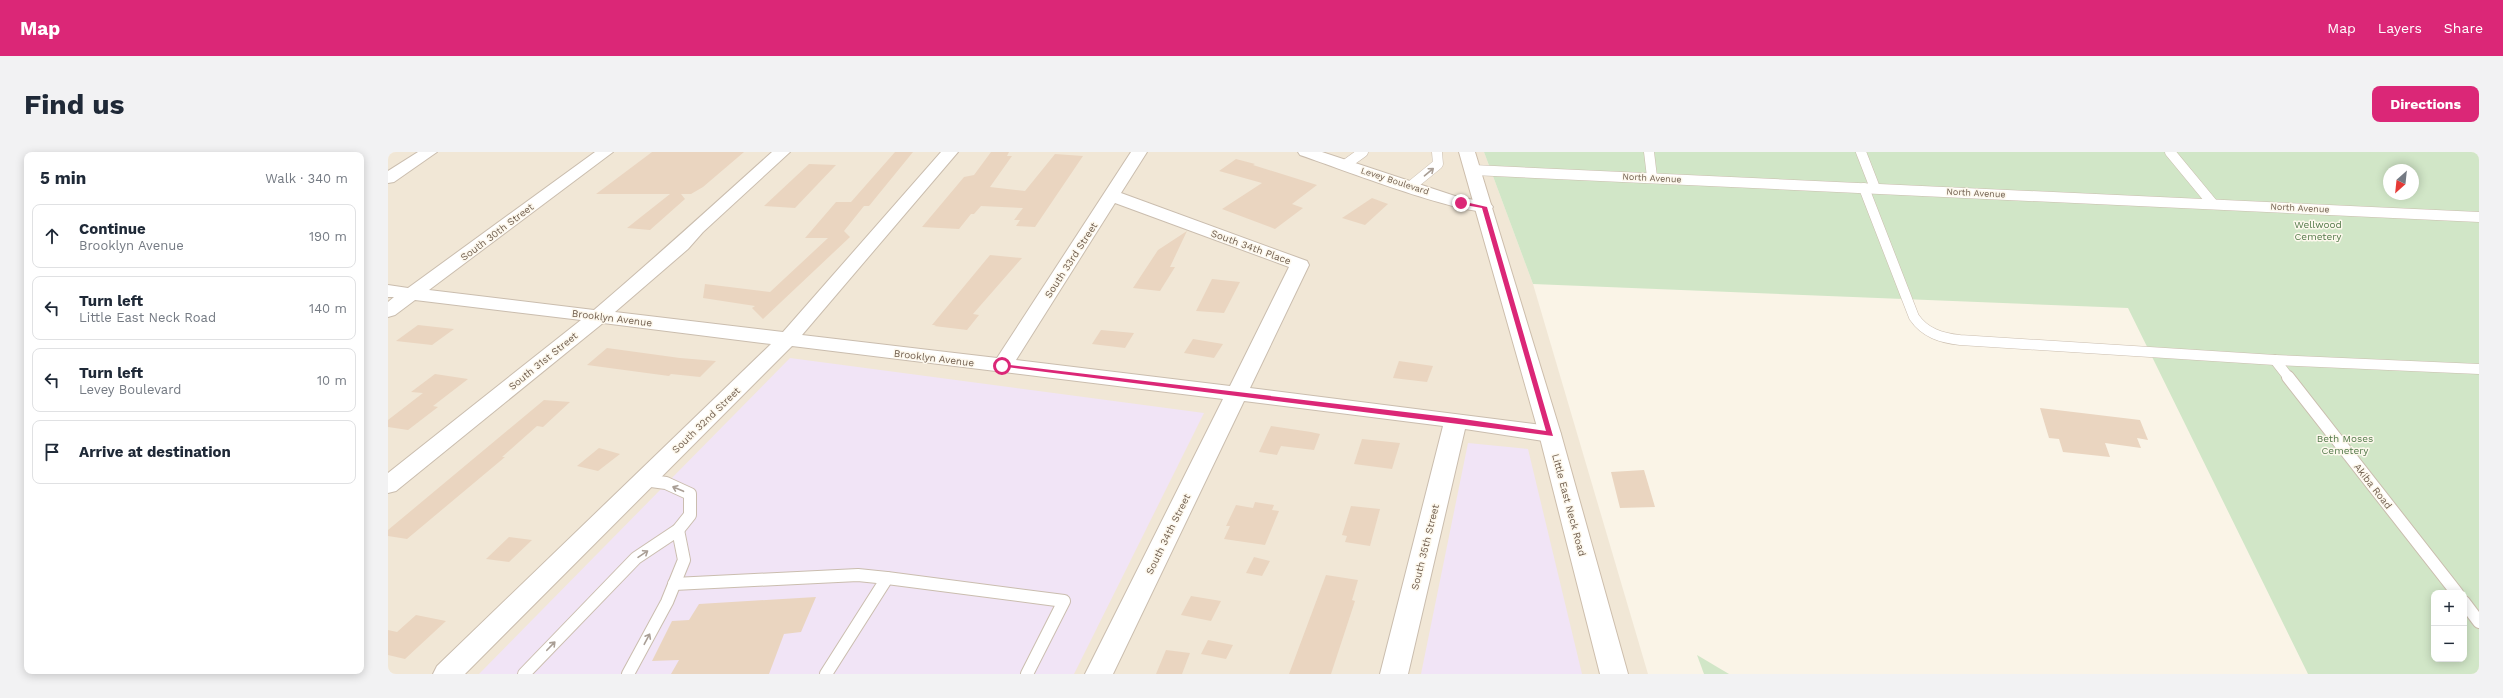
<!DOCTYPE html>
<meta charset="utf-8">
<style>
:root{--surface:#fff;--page:#f2f2f3;--text:#1f2937;--muted:#747a83;--line:#e0e1e3;--accent:#db2777}
body{margin:0;font-family:"Work Sans",sans-serif;background:var(--page);color:var(--text)}
.controls{position:absolute;right:12px;bottom:12px;display:grid;overflow:hidden;border-radius:8px;box-shadow:0 2px 10px #0003}
.controls button{width:36px;height:36px;display:grid;place-items:center;padding:0;border:0;border-bottom:1px solid var(--line);background:var(--surface);color:var(--text);font:20px sans-serif}
.compass{position:absolute;left:1995px;top:12px;width:36px;height:36px;border-radius:50%;background:var(--surface);box-shadow:0 2px 10px #0003;rotate:207deg}
.stop{position:absolute;width:12px;height:12px;margin:-9px;border:3px solid #db2777;border-radius:50%;background:#fff}
.stop.end{background:#db2777;border-color:#fff;box-shadow:0 1px 4px #0008}
.list{margin:0;padding:0;list-style:none}
h2{display:flex;justify-content:space-between;align-items:center;height:52px;margin:0;padding:0 16px;font-size:17px}
h2 small{font-size:13px;font-weight:400;color:var(--muted)}
.list li{display:grid;grid-template-columns:26px 1fr auto;gap:12px;align-items:center;box-sizing:border-box;height:64px;margin:0 8px 8px;padding:0 8px;border:1px solid var(--line);border-radius:8px}
.list b{display:block;font-size:15px;white-space:nowrap}
.list p{margin:0;font-size:13px;white-space:nowrap;color:var(--muted)}
.list em{font-size:13px;font-style:normal;color:var(--muted)}
.icon{flex:none;width:22px;height:22px;fill:none;stroke:currentColor;stroke-width:2;stroke-linecap:round;stroke-linejoin:round}
.map{position:relative;flex:none;width:2091px;height:522px;overflow:hidden;border-radius:8px}
header{display:flex;align-items:center;gap:24px;box-sizing:border-box;height:56px;padding:0 20px;background:var(--accent);color:#fff}
header strong{font-size:19px}
nav{display:flex;gap:22px;margin-inline-start:auto;font-size:14px}
.intro{display:flex;align-items:center;justify-content:space-between;box-sizing:border-box;height:96px;padding:0 24px}
h1{margin:0;font-size:28px}
.button{padding:10px 18px;border-radius:8px;background:var(--accent);color:#fff;font-size:14px;font-weight:700}
main{display:flex;gap:24px;padding:0 24px}
aside{flex:1;background:var(--surface);border-radius:8px;box-shadow:0 2px 10px #0003}
.map>svg:first-child{display:block}
.residential{fill:#f1e7d6}
.education{fill:#f1e4f6}
.green{fill:#d1e6c7;fill-rule:evenodd}
.building{fill:#ead5c0}
.lines{fill:none;stroke-linecap:round;stroke-linejoin:round}
.service-far1-casing{stroke:#cabdae;stroke-width:11}
.service-casing{stroke:#cabdae;stroke-width:14}
.minor-casing{stroke:#cabdae;stroke-width:2}
.secondary-casing{stroke:#cdbeac;stroke-width:2}
.service-far1{stroke:#fff;stroke-width:10}
.service{stroke:#fff;stroke-width:12}
.minor{fill:#fff;fill-rule:evenodd}
.secondary{fill:#fff;fill-rule:evenodd}
.oneway{stroke:#a99e95}
.route{fill:#db2777}
.labels{text-anchor:middle;dominant-baseline:central;stroke-width:3;stroke-linejoin:round;paint-order:stroke}
.far-street-label{font-size:9px;fill:#705e4e;stroke:#fdf8ed}
.park-label{font-size:10px;fill:#547a4b;stroke:#fdf8ed}
.street-label{font-size:10px;fill:#705e4e;stroke:#fdf8ed}
</style>
<header>
<strong>Map</strong>
<nav><a>Map</a><a>Layers</a><a>Share</a></nav>
</header>
<div class="intro"><h1>Find us</h1><a class="button">Directions</a></div>
<main>
<aside>
<h2>5 min<small>Walk · 340 m</small></h2>
<ul class="list">
<li><svg class="icon" aria-label="ahead" viewBox="0 0 24 24"><path d="M12 20V5M6 11l6-6 6 6"/></svg><div><b>Continue</b><p>Brooklyn Avenue</p></div><em>190 m</em></li>
<li><svg class="icon" aria-label="left" viewBox="0 0 24 24"><path d="M17 20v-9H6M10 6l-5 5 5 5"/></svg><div><b>Turn left</b><p>Little East Neck Road</p></div><em>140 m</em></li>
<li><svg class="icon" aria-label="left" viewBox="0 0 24 24"><path d="M17 20v-9H6M10 6l-5 5 5 5"/></svg><div><b>Turn left</b><p>Levey Boulevard</p></div><em>10 m</em></li>
<li><svg class="icon" aria-label="arrive" viewBox="0 0 24 24"><path d="M6 21V4h12l-3 4 3 4H6"/></svg><div><b>Arrive at destination</b></div></li>
</ul>
</aside>
<div class="map">
<svg width="2091" height="522" viewBox="0 0 2091 522">
<rect width="100%" height="100%" fill="#faf4e7"/>
<polygon class="residential" points="0,0 1096,0 1145,132 1260,522 0,522"/>
<g class="education">
<polygon points="402,206 816,261 686,522 91,522"/>
<polygon points="1080,291 1140,297 1194,522 1033,522"/>
</g>
<g class="green">
<path d="M1096,0H2091V522H1920L1740,156L1145,132ZM2001,18H2025V42H2001ZM2046,441H2076V507H2046Z"/>
<polygon points="1309,503 1341,522 1316,522"/>
</g>
<g class="building">
<polygon points="264,0 356,0 315,35 303,42 293,42 297,47 262,78 239,76 282,42 208,42"/>
<polygon points="507,0 525,0 481,54 476,54 456,79 462,85 375,167 364,156 367,154 315,146 317,132 382,140 440,86 417,86 448,50 463,50"/>
<polygon points="603,0 621,0 619,4 624,4 602,35 637,39 667,2 695,4 647,75 628,74 632,68 626,68 635,56 593,54 586,62 583,62 571,77 534,75 576,25 586,23"/>
<polygon points="848,7 867,12 865,13 929,33 904,52 915,56 887,77 834,57 874,31 831,19"/>
<polygon points="421,12 448,13 407,56 376,54"/>
<polygon points="984,46 1000,52 977,73 954,66"/>
<polygon points="799,79 782,115 787,115 772,139 745,136 770,98"/>
<polygon points="602,103 634,106 585,162 591,163 579,178 546,174 548,173 544,173"/>
<polygon points="824,127 852,130 836,161 808,159"/>
<polygon points="30,173 66,177 44,193 8,189"/>
<polygon points="713,178 746,181 737,196 704,192"/>
<polygon points="805,187 835,192 826,206 796,201"/>
<polygon points="219,196 292,206 328,209 312,225 283,222 281,224 199,213"/>
<polygon points="1011,209 1045,214 1039,230 1005,226"/>
<polygon points="47,222 80,227 45,254 50,255 20,278 0,275 0,268 35,241 23,240"/>
<polygon points="156,248 182,250 155,275 149,274 114,305 117,305 19,387 0,384 0,378"/>
<polygon points="1652,256 1752,268 1760,288 1749,286 1753,296 1717,291 1722,305 1675,300 1671,287 1661,286"/>
<polygon points="883,274 923,280 932,282 926,298 893,294 889,303 871,300"/>
<polygon points="974,287 1012,291 1004,317 966,312"/>
<polygon points="211,296 232,302 210,319 189,314"/>
<polygon points="1256,318 1267,355 1232,356 1223,320"/>
<polygon points="867,350 886,353 884,358 891,359 877,393 836,387 842,374 838,374 848,353 865,356"/>
<polygon points="963,354 992,357 982,394 957,390 959,384 954,383"/>
<polygon points="121,385 144,388 121,410 98,407"/>
<polygon points="866,405 882,409 874,424 858,421"/>
<polygon points="938,423 970,428 964,448 967,449 943,522 901,522"/>
<polygon points="803,444 833,449 823,469 793,463"/>
<polygon points="428,445 413,480 396,482 381,522 283,522 291,508 264,509 284,469 301,468 311,452"/>
<polygon points="28,463 58,469 17,507 0,503 0,478 9,480"/>
<polygon points="820,488 845,493 838,507 813,502"/>
<polygon points="778,498 802,501 794,522 768,522"/>
</g>
<g class="lines">
<g class="service-far1-casing">
<g id="service-far1">
<polyline points="1261,0 1264,25"/>
<polyline points="1473,0 1487,36"/>
<polyline points="1782,0 1825,52"/>
<polyline points="957,13 975,0"/>
<polyline points="1085,18 2091,65"/>
<polyline points="1023,34 1050,12 1049,0"/>
<path d="M1476,36L1526,165C1537,181 1553,186 1572,188L1887,208L2091,217"/>
<polyline points="1887,208 1901,226"/>
</g>
</g>
<g class="service-casing">
<g id="service">
<polyline points="1900,225 2069,441"/>
<polyline points="499,426 676,449 639,522"/>
<polyline points="286,432 470,423 499,426 438,522"/>
<polyline points="2076,450 2091,470"/>
<polyline points="136,522 248,406 290,378 302,363 302,342 278,331 256,328"/>
<polyline points="240,522 279,450 296,408 290,378"/>
</g>
</g>
<g class="minor-casing">
<g id="minor">
<polygon points="30,0 49,0 6,30 0,31 0,19"/>
<path d="M207,0H225L41,138L206,158C267,106 325,53 384,0H402L315,80L300,97L227,160L395,180L553,0H570L414,183L609,206L743,0H759L733,41L919,109L921,113L862,236L1162,274L1170,277L1173,282L1170,287L1162,290L1077,277L1020,522H992L1055,274L856,249L725,522H697L835,247L404,194L77,522H45L49,514L383,192L215,171L8,339L0,341V321L193,168L27,148L7,163L0,165V150L6,145H0V133L20,136ZM727,51L901,115L842,234L628,208Z"/>
<path d="M910,0H934L1070,45L1102,51L1105,55L1102,59C1076,65 945,14 912,3Z"/>
</g>
</g>
<g class="secondary-casing">
<polygon id="secondary" points="1071,0 1087,0 1173,282 1240,522 1212,522 1151,282"/>
</g>
<use href="#service-far1" class="service-far1"/>
<use href="#service" class="service"/>
<use href="#minor" class="minor"/>
<use href="#secondary" class="secondary"/>
</g>
<defs><path id="oneway-shaft" d="M-6 0H5M1.5-3L5.5 0L1.5 3" fill="none" stroke-width="1.6" stroke-linecap="round" stroke-linejoin="round"/></defs>
<g class="oneway">
<use href="#oneway-shaft" transform="translate(1041 20) rotate(-40)"/>
<use href="#oneway-shaft" transform="translate(290 337) rotate(-157)"/>
<use href="#oneway-shaft" transform="translate(255 402) rotate(-34)"/>
<use href="#oneway-shaft" transform="translate(259 487) rotate(-62)"/>
<use href="#oneway-shaft" transform="translate(163 494) rotate(-46)"/>
</g>
<polygon class="route" points="1073,49 1099,55 1165,284 611,214 614,212 1068,266 1158,279 1094,56 1071,52"/>
<g class="labels">
<g class="far-street-label">
<text transform="translate(1264 26) rotate(3)">North Avenue</text>
<text transform="translate(1007 29) rotate(18)">Levey Boulevard</text>
<text transform="translate(1588 41) rotate(3)">North Avenue</text>
<text transform="translate(1912 56) rotate(3)">North Avenue</text>
</g>
<g class="park-label">
<text x="1930" y="72">Wellwood<tspan x="1930" dy="12">Cemetery</tspan></text>
<text x="1957" y="286">Beth Moses<tspan x="1957" dy="12">Cemetery</tspan></text>
</g>
<g class="street-label">
<text transform="translate(109 80) rotate(-37)">South 30th Street</text>
<text transform="translate(863 95) rotate(20)">South 34th Place</text>
<text transform="translate(683 108) rotate(-57)">South 33rd Street</text>
<text transform="translate(224 166) rotate(7)">Brooklyn Avenue</text>
<text transform="translate(546 206) rotate(7)">Brooklyn Avenue</text>
<text transform="translate(155 209) rotate(-39)">South 31st Street</text>
<text transform="translate(318 268) rotate(-44)">South 32nd Street</text>
<text transform="translate(1985 334) rotate(52)">Akiba Road</text>
<text transform="translate(1181 353) rotate(75)">Little East Neck Road</text>
<text transform="translate(780 382) rotate(-64)">South 34th Street</text>
<text transform="translate(1037 395) rotate(-76)">South 35th Street</text>
</g>
</g>
</svg>
<div class="controls">
<button>+</button>
<button>−</button>
</div>
<svg class="compass" viewBox="-18 -18 36 36"><path d="M0-13l5 13h-10z" fill="#e53935"/><path d="M0 13l5-13h-10z" fill="#747a83"/></svg>
<div class="stop" style="left:614px;top:214px"></div>
<div class="stop end" style="left:1073px;top:51px"></div>
</div>
</main>
